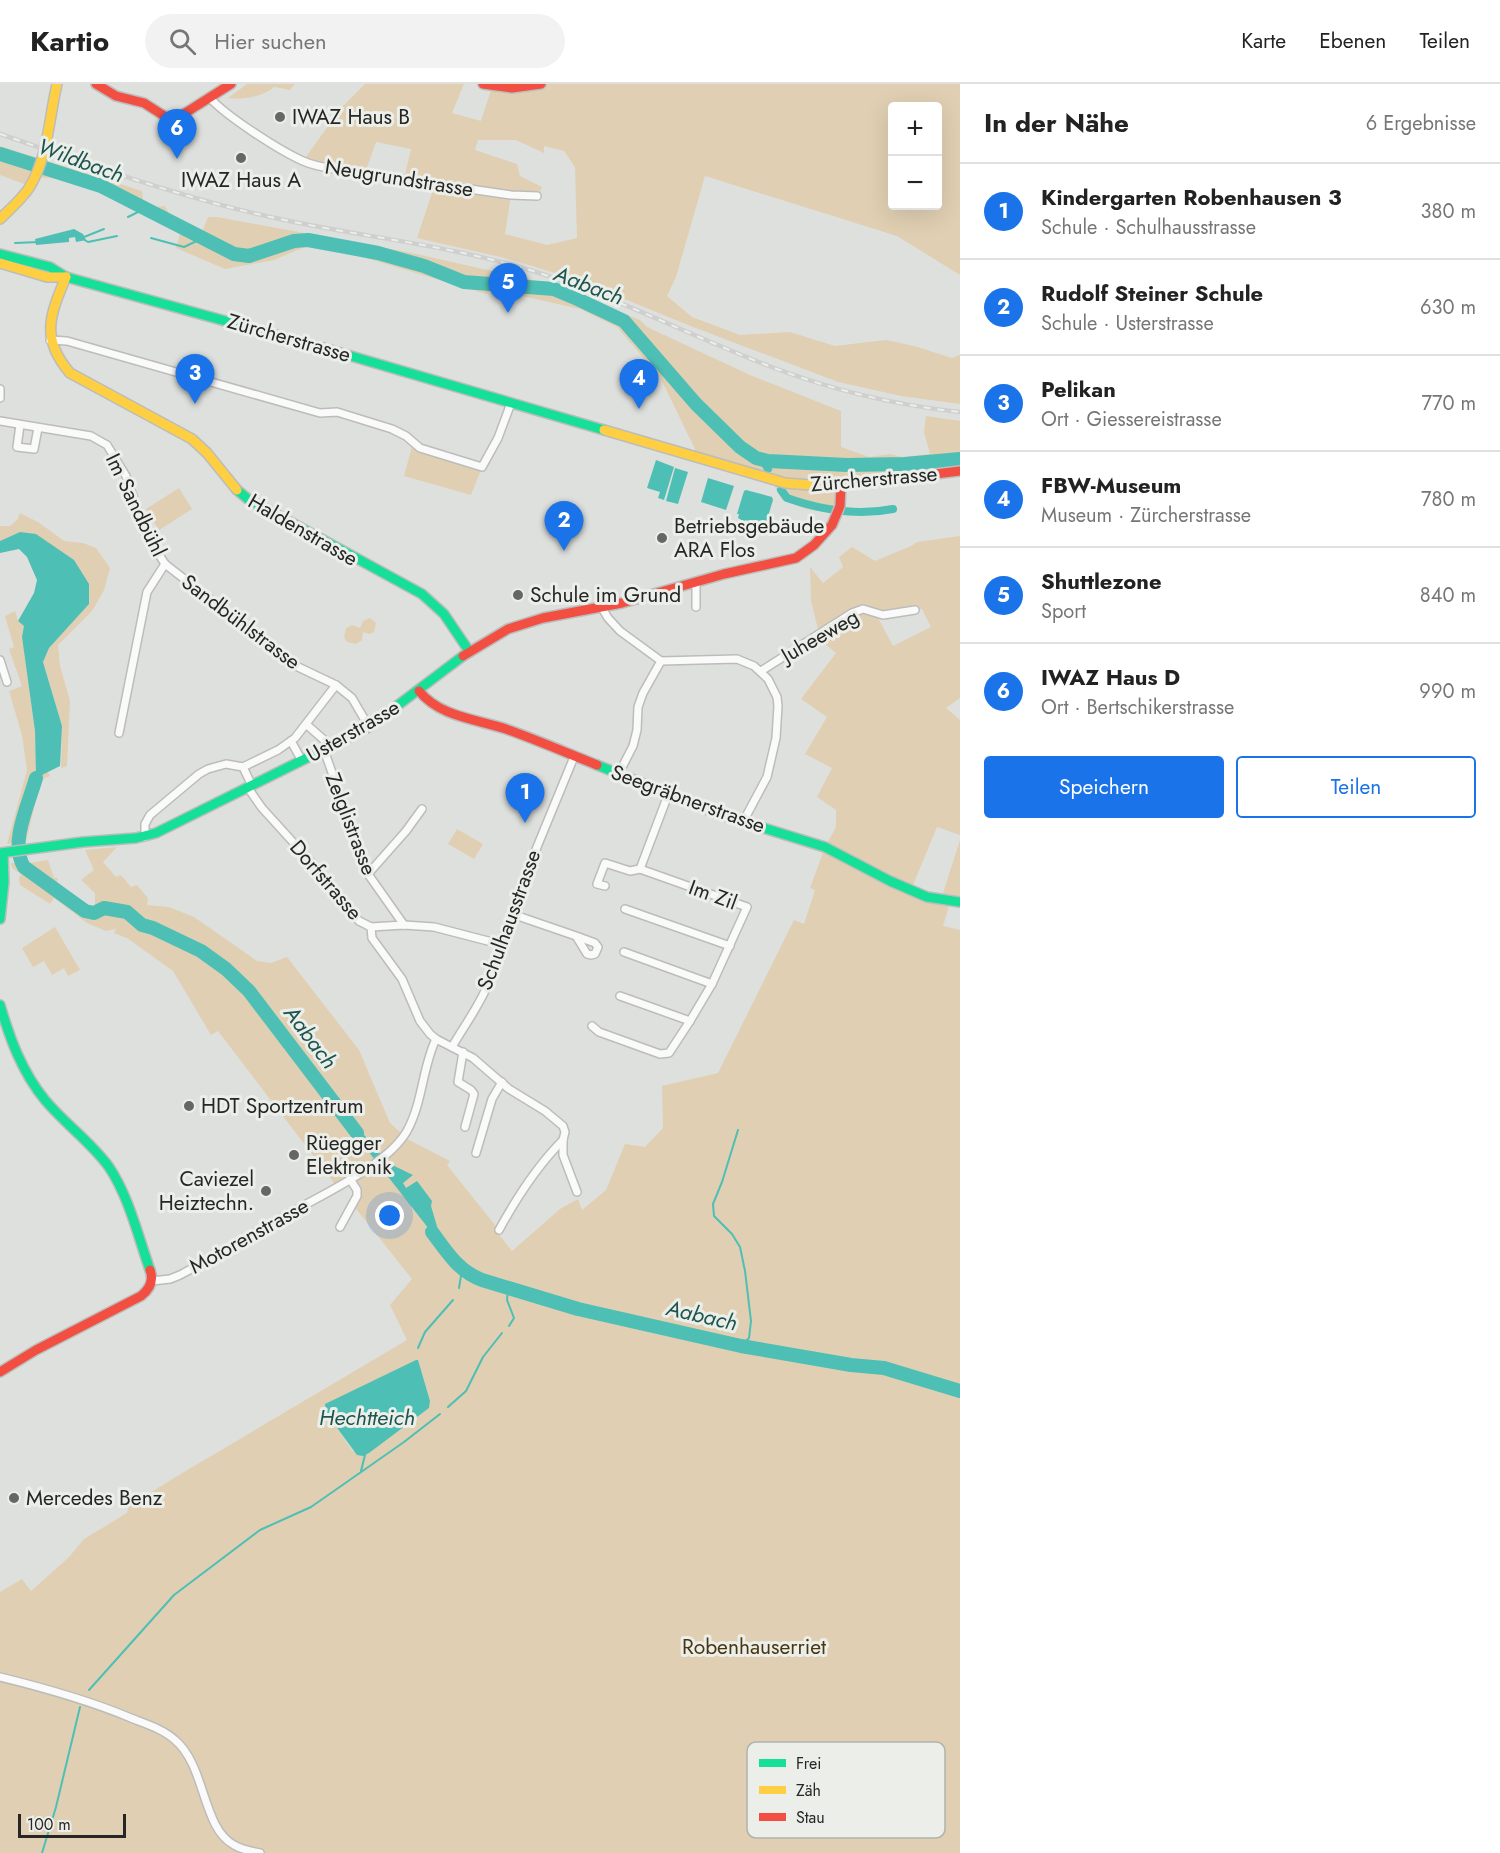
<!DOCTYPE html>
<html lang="de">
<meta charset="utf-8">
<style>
:root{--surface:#fff;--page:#f2f2f2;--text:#222;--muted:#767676;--line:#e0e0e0;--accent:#1a73e8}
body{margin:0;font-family:Jost,sans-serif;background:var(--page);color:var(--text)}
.controls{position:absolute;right:18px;top:18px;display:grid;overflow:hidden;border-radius:6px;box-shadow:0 6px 24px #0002}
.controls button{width:54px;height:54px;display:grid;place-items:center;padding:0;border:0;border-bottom:2px solid var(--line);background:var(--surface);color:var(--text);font:30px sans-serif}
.scale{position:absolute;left:18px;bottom:15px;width:108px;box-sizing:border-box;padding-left:6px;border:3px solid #262625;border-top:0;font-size:16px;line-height:21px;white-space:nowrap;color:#262625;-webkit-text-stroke:4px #ebeee9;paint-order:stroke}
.you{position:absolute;left:390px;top:1132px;width:21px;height:21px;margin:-15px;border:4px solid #fff;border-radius:50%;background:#1a73e8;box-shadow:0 0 0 9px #1a73e833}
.badge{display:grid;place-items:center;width:39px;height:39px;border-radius:50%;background:var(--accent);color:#fff;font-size:20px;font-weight:700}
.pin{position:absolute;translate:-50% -50px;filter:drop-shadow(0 2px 3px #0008)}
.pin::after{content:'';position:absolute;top:32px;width:21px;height:18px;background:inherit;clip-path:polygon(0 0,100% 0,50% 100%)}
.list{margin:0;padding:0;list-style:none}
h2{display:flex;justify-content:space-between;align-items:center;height:78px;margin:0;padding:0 24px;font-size:26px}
h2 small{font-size:20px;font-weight:400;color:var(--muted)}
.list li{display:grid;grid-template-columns:39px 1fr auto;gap:18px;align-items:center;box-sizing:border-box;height:96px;padding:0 24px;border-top:2px solid var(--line)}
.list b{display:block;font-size:22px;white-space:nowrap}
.list p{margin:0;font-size:20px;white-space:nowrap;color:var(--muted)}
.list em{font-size:20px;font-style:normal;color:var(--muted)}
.actions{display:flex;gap:12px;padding:18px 24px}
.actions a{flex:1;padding:14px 0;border:2px solid var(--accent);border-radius:6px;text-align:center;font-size:21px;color:var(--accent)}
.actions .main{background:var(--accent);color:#fff}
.icon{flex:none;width:33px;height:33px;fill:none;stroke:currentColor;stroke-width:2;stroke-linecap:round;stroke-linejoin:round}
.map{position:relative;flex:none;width:960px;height:1769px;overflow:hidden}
header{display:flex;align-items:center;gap:36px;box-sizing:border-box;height:84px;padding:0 30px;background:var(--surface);border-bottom:2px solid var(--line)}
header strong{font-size:28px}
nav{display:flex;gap:33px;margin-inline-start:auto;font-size:21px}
.search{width:420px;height:54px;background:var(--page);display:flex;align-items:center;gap:15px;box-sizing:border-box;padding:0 21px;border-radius:33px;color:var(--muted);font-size:22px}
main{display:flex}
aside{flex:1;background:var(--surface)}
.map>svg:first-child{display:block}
.green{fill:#e0cfb2;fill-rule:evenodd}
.water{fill:#4ebfb5}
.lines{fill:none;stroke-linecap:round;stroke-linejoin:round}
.stream{stroke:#4ebfb5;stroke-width:2}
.canal{stroke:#4ebfb5;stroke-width:8}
.river{stroke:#4ebfb5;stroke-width:14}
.street-casing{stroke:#bcbdbb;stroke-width:10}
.fast-casing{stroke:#bcbdbb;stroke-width:12}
.slow-casing{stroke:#bcbdbb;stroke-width:12}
.jam-casing{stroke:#bcbdbb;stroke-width:12}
.street{stroke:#fafafa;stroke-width:7}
.fast{stroke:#16e098;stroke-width:9}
.slow{stroke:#ffcf43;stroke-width:9}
.jam{stroke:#f24e42;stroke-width:9}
.rail-casing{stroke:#cecfce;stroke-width:4.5}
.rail{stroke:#ebeee9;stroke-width:2;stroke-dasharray:7;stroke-linecap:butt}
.poi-dot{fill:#666765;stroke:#ebeee9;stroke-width:2}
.labels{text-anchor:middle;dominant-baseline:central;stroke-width:6;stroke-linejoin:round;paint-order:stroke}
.poi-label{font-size:21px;fill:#262625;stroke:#ebeee9;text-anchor:start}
.street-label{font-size:21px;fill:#262625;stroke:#ebeee9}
.park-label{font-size:21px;fill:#493510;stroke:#ebeee9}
.water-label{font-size:22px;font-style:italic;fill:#1c554f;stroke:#ebeee9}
.key{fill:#ebeee9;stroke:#b0b2ae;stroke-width:1.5}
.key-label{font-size:16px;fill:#262625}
</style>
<header>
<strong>Kartio</strong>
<div class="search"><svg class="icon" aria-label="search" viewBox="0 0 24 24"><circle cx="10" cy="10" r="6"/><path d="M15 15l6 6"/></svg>Hier suchen</div>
<nav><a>Karte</a><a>Ebenen</a><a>Teilen</a></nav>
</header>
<main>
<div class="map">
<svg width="960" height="1769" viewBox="0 0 960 1769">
<rect width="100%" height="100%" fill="#dee0dd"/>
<g class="green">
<path d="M247,0H295L290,6L274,3C263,13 241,16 228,14Z"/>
<path d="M365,0H464L452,29L481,37L492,3L541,0H960V191L897,152L705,92L676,193L667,212L692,233L740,251L790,248L835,262L886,256L914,262L952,274L960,271V320L901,312L838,298L688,241L578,196L509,175L417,154L435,100L404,95L411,65L376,58L365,89L303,77L341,24ZM892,22H938V122H892ZM478,56H516L544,69V62L564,67L575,83L577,154L547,161L505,150L511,111L537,112L540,108L542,103L520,92L517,80L475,66Z"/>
<path d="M0,62L142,107L143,116L156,123L165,122L170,131L182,136L183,140L203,146L208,133H217L412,169L555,201L640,236L647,243L750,291L841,327V363L869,373L890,370L902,373L930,370L924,348L926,332L960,337V387L841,401L838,430L806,425L782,416L771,395L692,373L695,365L660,293L617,243L580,225L492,205L486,210L366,174L309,161L274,176L225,185L176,164L180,150C136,122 89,91 35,94L24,113V100L0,91Z"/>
<polygon points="413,359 482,383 471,411 404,392"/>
<polygon points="179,404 192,425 159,446 146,425"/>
<polygon points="20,429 38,438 64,457 83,459 96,464 110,484 104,506 92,527 58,561 60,582 70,617 67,682 61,684 62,642 43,578 49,564 89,520 20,448 0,457 0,442 10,442 17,436"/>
<path d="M960,452V614L946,624L960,636V751L937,743L911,806L941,815L960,756V824L949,822L943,842L960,846V1769H0V1508L22,1495L31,1507L69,1473L84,1455L127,1429L129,1422L179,1391L407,1256L390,1221L412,1195L353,1121L357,1112L350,1095L337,1103L218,947L211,951L173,887L127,854L114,849L116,845L106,847L87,839L54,814L50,820L20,801L19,795L21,790L12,784L11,779L27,777L29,779L48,776L54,794H58L56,802L91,826L95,821V809L81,796L94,786L85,766L117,763L103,778L116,793L121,791L131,803L137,801L148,814L147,821L169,823L194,833L257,877L271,879L287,873L359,966L390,1039L409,1056L450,1077L447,1081L499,1146L500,1152L512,1167L560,1125L578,1115L582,1126L606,1106L625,1060L645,1063L663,1044L662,1002L718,989L794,836L804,840L815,806L810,804L823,769L750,746L743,738L825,763L836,743V726L817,713L832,684L805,670L827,633L801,615L836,569L815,552L819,549L811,517L810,483L823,499L843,483L839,473L852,463L875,477L911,462L917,458ZM922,525L931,543L893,562L875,528L883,531ZM418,1276L429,1324L365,1371L363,1372L352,1366L326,1329Z"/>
<polygon points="15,527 18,537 25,542 22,553 35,647 36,693 48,688 50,692 41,696 26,757 7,760 27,686 22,651 9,607 22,602 9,565 14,563 5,532"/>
<polygon points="370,534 376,539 374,548 370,550 363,548 362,556 356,560 347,558 344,553 346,544 352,541 360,544 363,537"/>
<polygon points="457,745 483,760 474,775 448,760"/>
<polygon points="55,843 80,886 68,892 64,884 52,891 44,877 33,883 22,864"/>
</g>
<g class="water">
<polygon points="74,145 83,150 86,156 76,158 75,153 69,154 69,158 36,161 35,155"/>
<polygon points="656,376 674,383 664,416 658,414 660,408 647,404"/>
<polygon points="675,384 688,388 678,420 666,417"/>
<polygon points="708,394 734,402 726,426 701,418"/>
<polygon points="746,406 772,413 773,416 766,439 764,438 763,441 755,441 755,439 745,436 745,438 738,434 739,430 737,430 744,407"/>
<polygon points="20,448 36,450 74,476 89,500 89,520 49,564 43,578 62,642 60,682 36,694 35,647 22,553 24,542 18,537 34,509 37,496 27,473 19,465 0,469 0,457"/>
<polygon points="347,1036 354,1039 388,1079 413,1091 403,1099 406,1104 417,1097 432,1117 431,1122 443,1163 350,1044"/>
<polygon points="416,1276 418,1276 430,1317 429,1324 369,1369 363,1372 357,1371 326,1329 325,1320"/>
</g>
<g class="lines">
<g class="stream">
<polyline points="128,133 146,124"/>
<polyline points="84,153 104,145"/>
<polyline points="151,154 184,163 203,154"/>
<polyline points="83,155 88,158 117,152"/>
<polyline points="15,159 39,158"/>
<polyline points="738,1046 722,1098 713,1120 714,1132 732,1150 740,1163 745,1187 751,1237 749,1254 741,1262"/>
<polyline points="459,1204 462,1186"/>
<polyline points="508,1204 507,1216 514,1234 509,1242"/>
<polyline points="418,1264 425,1248 453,1216"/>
<polyline points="448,1323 466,1307 483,1273 502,1249"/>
<polyline points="361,1387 365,1371"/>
<polyline points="89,1606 174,1511 260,1446 311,1423 404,1358 440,1330"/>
<polyline points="42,1769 56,1723 80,1623"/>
</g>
<g class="canal">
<polyline points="763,376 768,385"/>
<path d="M781,406L787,414C821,426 857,432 893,425"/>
</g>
<g class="river">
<polyline points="0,70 101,102 234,170 249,172 294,157 308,156 378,169 424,182 464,198 554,205 573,213 624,237 696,320 740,363 756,374 768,377 847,381 905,380 960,375"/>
<path d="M36,694C29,719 9,759 24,783L85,827L94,829L104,824L127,828L142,841L153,844L201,867L226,885L249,907L357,1049"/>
<path d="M432,1148C447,1168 458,1187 482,1196L578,1225L741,1262L851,1281L884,1284L960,1307"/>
</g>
<g class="street-casing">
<g id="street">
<path d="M210,14C226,32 280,67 303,77C314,82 327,84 339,86L511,111L537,112"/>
<polyline points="50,256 67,257 320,329 337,328 392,345 406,352 420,364 482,383 498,354 511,319"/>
<polyline points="0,305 0,314"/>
<polyline points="0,337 91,352 107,361 126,392 146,450 165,480 296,582 336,601 352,614 369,643"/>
<polyline points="20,341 17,363 34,365 38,344"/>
<polyline points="696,523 696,498"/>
<polyline points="602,524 608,534 620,547 661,577 737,575 754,582 768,595 777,613 778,622 776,654 767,693 743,738"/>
<polyline points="0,576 7,598"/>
<polyline points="761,587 852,529 863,525 883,531 915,526"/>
<polyline points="307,641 331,662"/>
<polyline points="119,649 147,508 165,480"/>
<polyline points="291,657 302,677"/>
<polyline points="324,666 368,790 404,841"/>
<polyline points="243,683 278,666 295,654 336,601"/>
<polyline points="618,691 633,662 637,646 638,623 643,609 661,577"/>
<polyline points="248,704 262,724 311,778 359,837 371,843 404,841 434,843 488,857 499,857"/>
<polyline points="145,753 145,740 150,731 199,690 208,685 226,680 243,683 252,702"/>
<polyline points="368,790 406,747 422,725"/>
<polyline points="605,802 597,800 605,779 630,787 640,785"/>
<polyline points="625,825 730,862"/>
<polyline points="512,830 576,852 587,870 591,871 595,870 598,863 595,859 576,852"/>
<polyline points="371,843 372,854 402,895 420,937 430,950 436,955 473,974 509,1005 545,1027 563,1042 565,1048 563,1056 563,1071 577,1108"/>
<polyline points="624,868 712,900"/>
<polyline points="620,912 690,937"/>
<polyline points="592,942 599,948 660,970 669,969 690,937 712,900 747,823 640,785 668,711"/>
<path d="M452,963C464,942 480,921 489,898C495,882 496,863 504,850L537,763L574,673"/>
<polyline points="463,968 458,998 471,1006 474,1010 465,1043"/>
<polyline points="476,1069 492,1015 502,998"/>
<polyline points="340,1143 357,1112 357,1106 350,1095"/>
<path d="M499,1146C517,1113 536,1083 563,1056"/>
<path d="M152,1197L170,1195L180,1191C219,1170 257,1147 296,1126C329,1107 388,1080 407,1047C423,1018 422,984 436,955"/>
<path d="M0,1593C45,1604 88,1616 131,1634C146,1640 163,1645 175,1656C206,1682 202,1744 234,1761C242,1766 251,1767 260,1769"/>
</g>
</g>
<g class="fast-casing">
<g id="fast">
<polyline points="0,170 50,183 66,193 327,265 604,346"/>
<polyline points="237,406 248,415 422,510 444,530 469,567"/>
<polyline points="597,681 718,730 825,763 890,797 927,813 960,818"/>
<polyline points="0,769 83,758 136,754 156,749 369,643 463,572"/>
<polyline points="0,835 4,798 3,769"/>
<path d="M0,921C10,955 22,988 45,1016C65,1040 91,1058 109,1083C129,1113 138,1152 150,1186"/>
</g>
</g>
<g class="slow-casing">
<g id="slow">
<path d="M0,135C10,125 21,116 29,104C48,74 49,34 57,0"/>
<polyline points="0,179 47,193 66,193"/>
<path d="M66,193C50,231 40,254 70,289L192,355L207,369L237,406"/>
<polyline points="604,346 785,399 822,402 878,397"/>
</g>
</g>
<g class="jam-casing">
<g id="jam">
<polyline points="96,0 116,12 144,19 166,33 182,31 231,0"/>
<polyline points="483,0 512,4 541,0"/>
<polyline points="878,397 960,387"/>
<polyline points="463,572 508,545 543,534 622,519 724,490 796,474 814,461 832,441 840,422 841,401"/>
<path d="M419,607C440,633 476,635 506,645C537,656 567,669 597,681"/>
<path d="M0,1288L36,1266L141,1212C150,1205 154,1197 150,1186"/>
</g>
</g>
<use href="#street" class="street"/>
<use href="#fast" class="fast"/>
<use href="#slow" class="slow"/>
<use href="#jam" class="jam"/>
<g class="rail-casing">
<path id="rail" d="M0,50C91,81 181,114 275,134C361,153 451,161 536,188C616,213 691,252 769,282C831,306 895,321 960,328"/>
</g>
<use href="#rail" class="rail"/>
</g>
<g class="poi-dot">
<circle cx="280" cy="33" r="6"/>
<circle cx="241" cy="74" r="6"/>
<circle cx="662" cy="454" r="6"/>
<circle cx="518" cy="511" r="6"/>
<circle cx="189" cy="1022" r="6"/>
<circle cx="294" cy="1071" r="6"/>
<circle cx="266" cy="1107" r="6"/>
<circle cx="14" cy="1414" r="6"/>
</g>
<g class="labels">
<g class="poi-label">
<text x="292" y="33">IWAZ Haus B</text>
<text x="241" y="96" text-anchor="middle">IWAZ Haus A</text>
<text x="674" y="442">Betriebsgebäude<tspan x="674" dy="24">ARA Flos</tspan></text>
<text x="530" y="511">Schule im Grund</text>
<text x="201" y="1022">HDT Sportzentrum</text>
<text x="306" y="1059">Rüegger<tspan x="306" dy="24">Elektronik</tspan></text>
<text x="254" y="1095" text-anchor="end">Caviezel<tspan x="254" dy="24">Heiztechn.</tspan></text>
<text x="26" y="1414">Mercedes Benz</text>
</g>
<g class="street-label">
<text transform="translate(399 94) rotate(9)">Neugrundstrasse</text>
<text transform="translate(289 254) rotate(16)">Zürcherstrasse</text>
<text transform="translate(874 395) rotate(-5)">Zürcherstrasse</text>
<text transform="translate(136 421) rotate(64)">Im Sandbühl</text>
<text transform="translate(303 446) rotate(30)">Haldenstrasse</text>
<text transform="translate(241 538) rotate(37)">Sandbühlstrasse</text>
<text transform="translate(820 552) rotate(-30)">Juheeweg</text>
<text transform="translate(353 647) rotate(-30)">Usterstrasse</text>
<text transform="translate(688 715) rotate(20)">Seegräbnerstrasse</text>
<text transform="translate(351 740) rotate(69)">Zelglistrasse</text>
<text transform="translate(326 796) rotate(49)">Dorfstrasse</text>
<text transform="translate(713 811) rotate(20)">Im Zil</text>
<text transform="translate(509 836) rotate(-70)">Schulhausstrasse</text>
<text transform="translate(249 1152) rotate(-29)">Motorenstrasse</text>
</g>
<g class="park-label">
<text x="754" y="1563">Robenhauserriet</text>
</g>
<g class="water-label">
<text transform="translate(81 76) rotate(20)">Wildbach</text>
<text transform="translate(589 201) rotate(21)">Aabach</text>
<text transform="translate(311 953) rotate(53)">Aabach</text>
<text transform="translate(702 1231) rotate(13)">Aabach</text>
<text x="367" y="1333">Hechtteich</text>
</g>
</g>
<rect x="747" y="1658" width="198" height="96" rx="9" class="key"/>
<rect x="759" y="1675" width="27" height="8" fill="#16e098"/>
<rect x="759" y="1702" width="27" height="8" fill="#ffcf43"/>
<rect x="759" y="1729" width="27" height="8" fill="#f24e42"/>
<g class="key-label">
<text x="796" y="1685">Frei</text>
<text x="796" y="1712">Zäh</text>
<text x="796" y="1739">Stau</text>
</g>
</svg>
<div class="controls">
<button>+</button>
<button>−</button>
</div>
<div class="scale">100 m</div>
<div class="you"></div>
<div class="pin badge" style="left:525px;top:739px">1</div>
<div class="pin badge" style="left:564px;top:467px">2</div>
<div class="pin badge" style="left:195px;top:320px">3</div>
<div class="pin badge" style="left:639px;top:325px">4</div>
<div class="pin badge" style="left:508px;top:229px">5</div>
<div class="pin badge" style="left:177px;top:75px">6</div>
</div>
<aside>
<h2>In der Nähe<small>6 Ergebnisse</small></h2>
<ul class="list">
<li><span class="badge">1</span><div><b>Kindergarten Robenhausen 3</b><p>Schule · Schulhausstrasse</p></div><em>380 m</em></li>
<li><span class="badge">2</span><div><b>Rudolf Steiner Schule</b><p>Schule · Usterstrasse</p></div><em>630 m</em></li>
<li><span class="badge">3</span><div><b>Pelikan</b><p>Ort · Giessereistrasse</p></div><em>770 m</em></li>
<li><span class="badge">4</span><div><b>FBW-Museum</b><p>Museum · Zürcherstrasse</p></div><em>780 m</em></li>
<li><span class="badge">5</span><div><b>Shuttlezone</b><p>Sport</p></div><em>840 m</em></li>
<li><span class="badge">6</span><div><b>IWAZ Haus D</b><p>Ort · Bertschikerstrasse</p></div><em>990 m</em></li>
</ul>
<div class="actions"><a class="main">Speichern</a><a>Teilen</a></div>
</aside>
</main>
